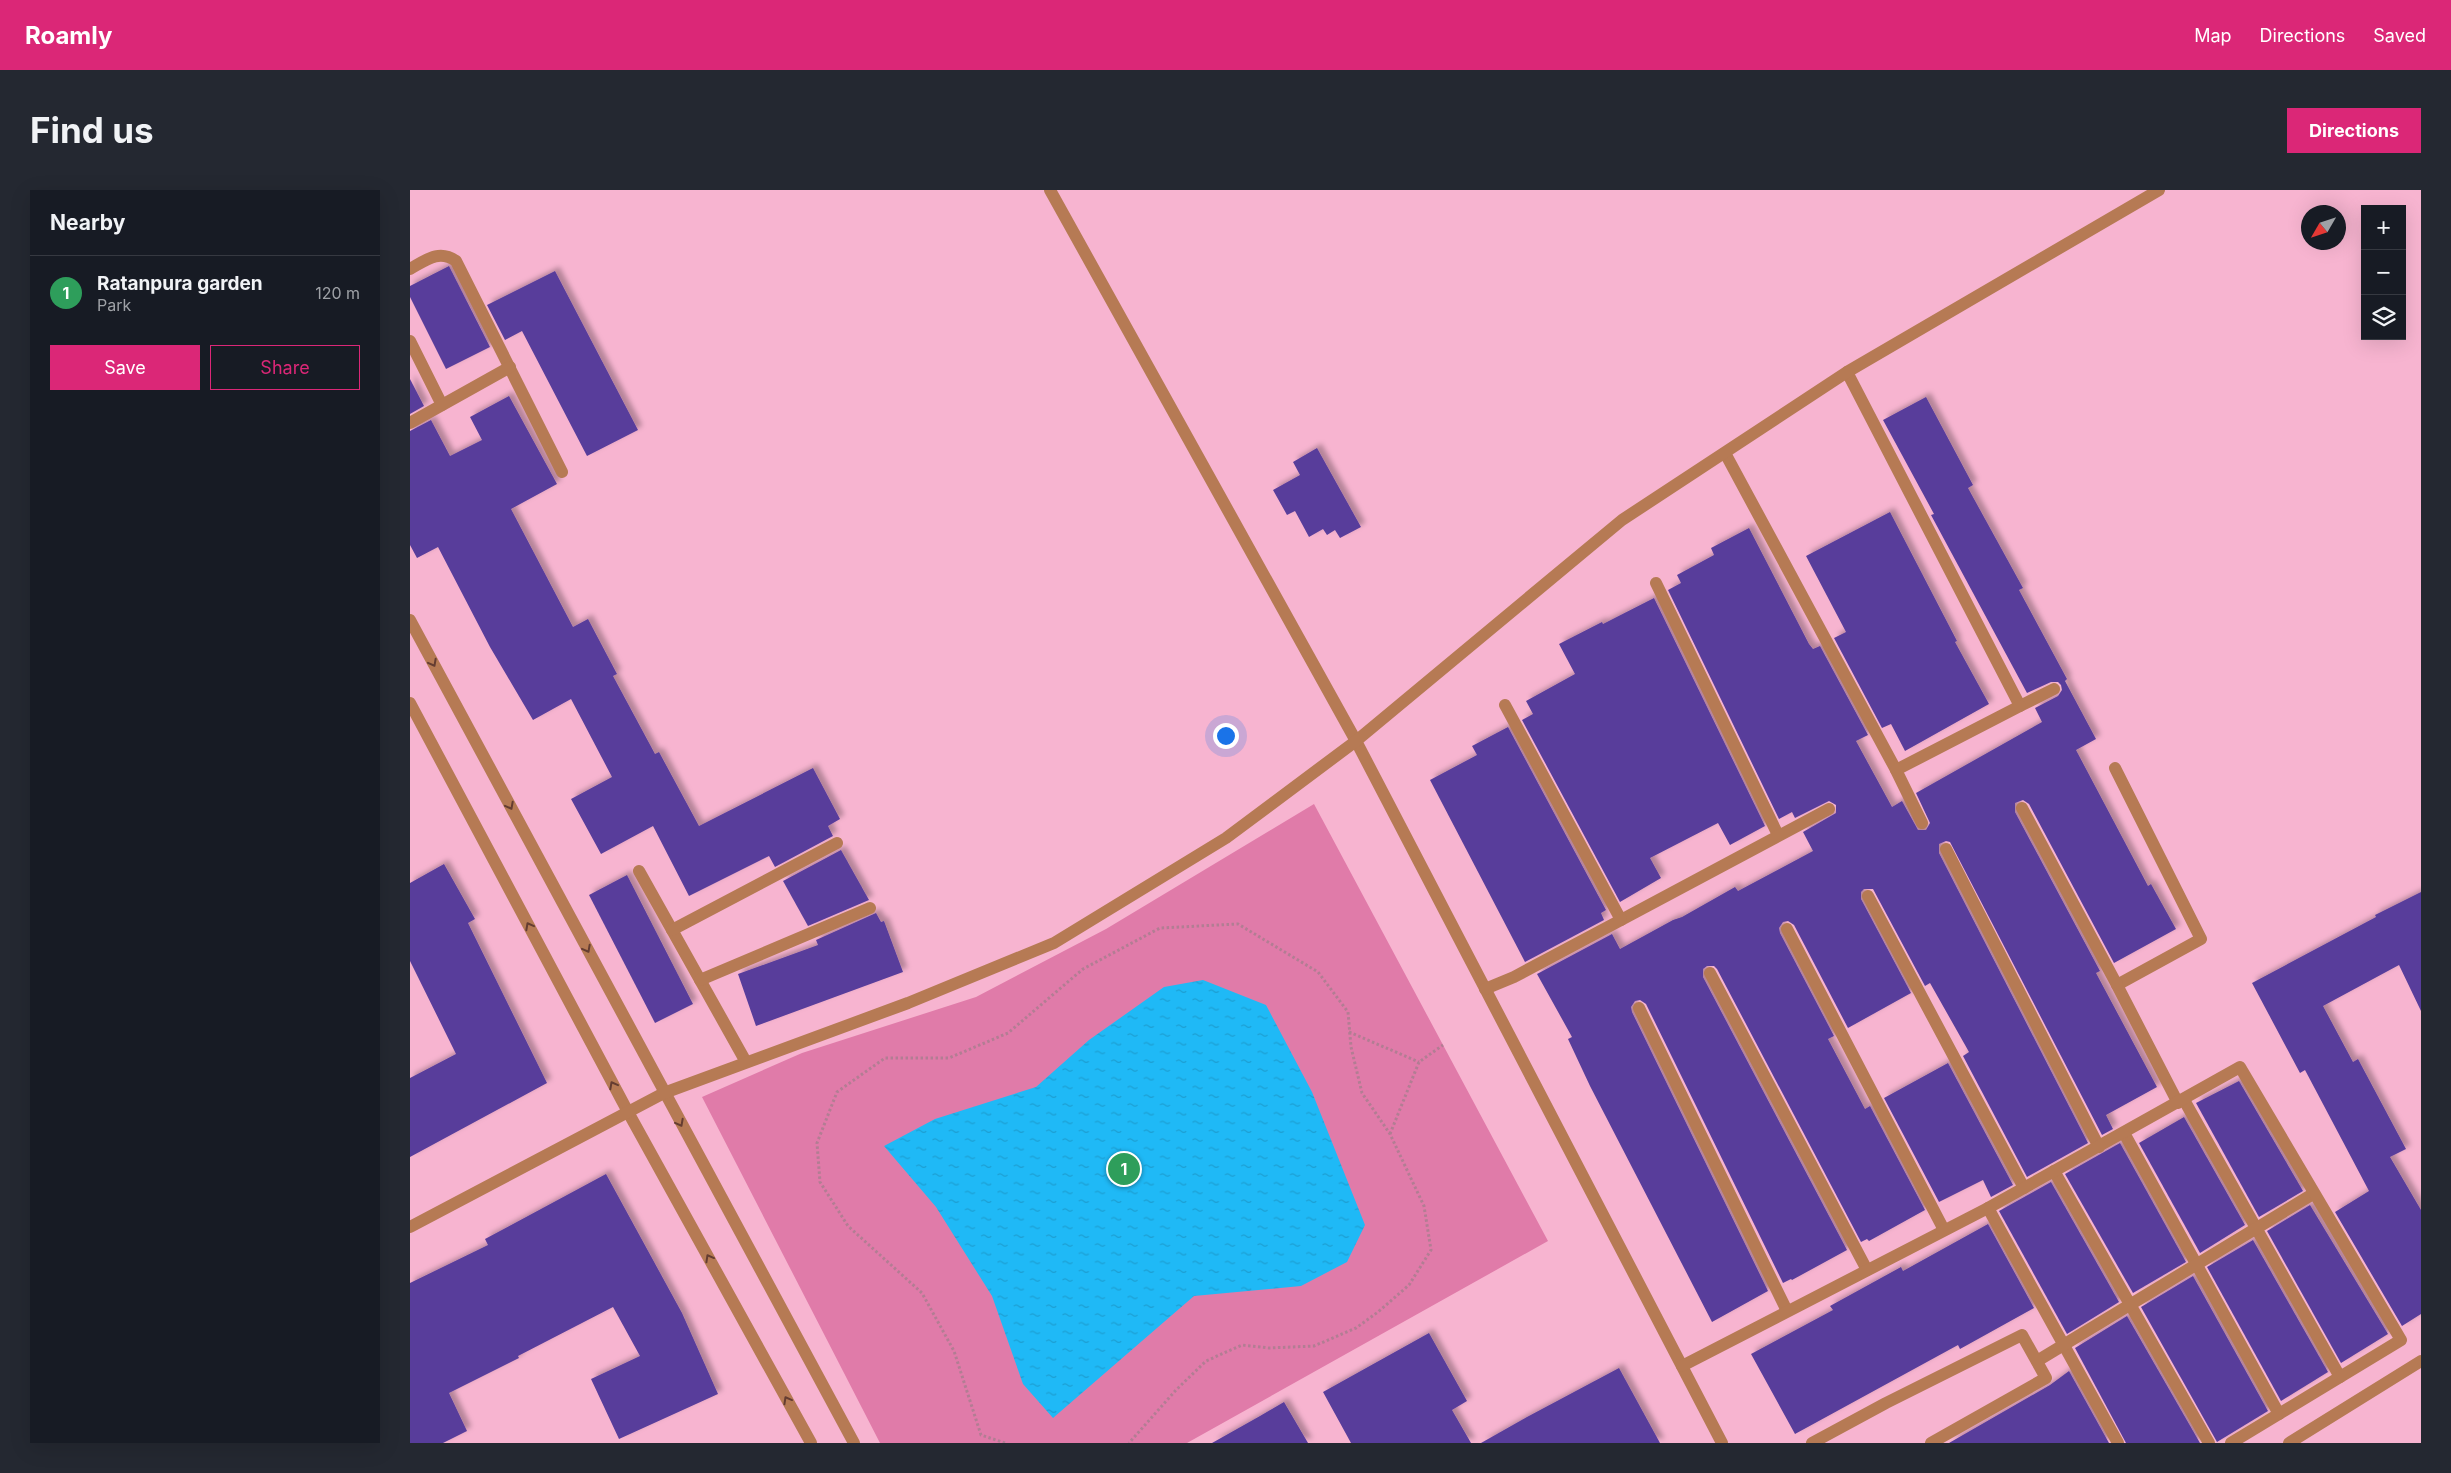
<!DOCTYPE html>
<meta charset="utf-8">
<style>
:root{--surface:#171b24;--page:#242831;--text:#f1f3f6;--muted:#9ea1a6;--line:#363941;--accent:#db2777}
body{margin:0;font-family:Inter,sans-serif;background:var(--page);color:var(--text)}
.controls{position:absolute;right:15px;top:15px;display:grid;overflow:hidden;border-radius:0px;box-shadow:0 5px 20px #0002}
.controls button{width:45px;height:45px;display:grid;place-items:center;padding:0;border:0;border-bottom:1px solid var(--line);background:var(--surface);color:var(--text);font:25px sans-serif}
.compass{position:absolute;left:1891px;top:15px;width:45px;height:45px;border-radius:50%;background:var(--surface);box-shadow:0 5px 20px #0002;rotate:231deg}
.you{position:absolute;left:815px;top:545px;width:18px;height:18px;margin:-12px;border:4px solid #fff;border-radius:50%;background:#1a73e8;box-shadow:0 0 0 8px #1a73e833}
.badge{display:grid;place-items:center;width:32px;height:32px;border-radius:50%;background:var(--accent);color:#fff;font-size:16px;font-weight:700}
.pin{position:absolute;translate:-50% -50%;border:2px solid #fff;box-shadow:0 1px 5px #0006}
.list{margin:0;padding:0;list-style:none}
h2{display:flex;justify-content:space-between;align-items:center;height:65px;margin:0;padding:0 20px;font-size:21px}
h2 small{font-size:16px;font-weight:400;color:var(--muted)}
.list li{display:grid;grid-template-columns:32px 1fr auto;gap:15px;align-items:center;box-sizing:border-box;height:75px;padding:0 20px;border-top:1px solid var(--line)}
.list b{display:block;font-size:19px;white-space:nowrap}
.list p{margin:0;font-size:16px;white-space:nowrap;color:var(--muted)}
.list em{font-size:16px;font-style:normal;color:var(--muted)}
.actions{display:flex;gap:10px;padding:15px 20px}
.actions a{flex:1;padding:11px 0;border:1px solid var(--accent);border-radius:0px;text-align:center;font-size:18px;color:var(--accent)}
.actions .main{background:var(--accent);color:#fff}
.icon{flex:none;width:28px;height:28px;fill:none;stroke:currentColor;stroke-width:2;stroke-linecap:round;stroke-linejoin:round}
.map{position:relative;flex:none;width:2011px;height:1253px;overflow:hidden;border-radius:0px}
header{display:flex;align-items:center;gap:30px;box-sizing:border-box;height:70px;padding:0 25px;background:var(--accent);color:#fff}
header strong{font-size:24px}
nav{display:flex;gap:28px;margin-inline-start:auto;font-size:18px}
.intro{display:flex;align-items:center;justify-content:space-between;box-sizing:border-box;height:120px;padding:0 30px}
h1{margin:0;font-size:35px}
.button{padding:12px 22px;border-radius:0px;background:var(--accent);color:#fff;font-size:18px;font-weight:700}
main{display:flex;gap:30px;padding:0 30px}
aside{flex:1;background:var(--surface);border-radius:0px;box-shadow:0 5px 20px #0002}
.map>svg:first-child{display:block}
.green{fill:#e07ba9}
.water{fill:url(#water-ripples)}
.building{fill:#583d9b;filter:url(#shadow)}
.lines{fill:none;stroke-linecap:round;stroke-linejoin:round}
.path{stroke:#b27d93;stroke-width:3;stroke-dasharray:2.5 2.5;stroke-linecap:butt}
.minor{stroke:#b67a54;stroke-width:12}
.oneway{stroke:#653d32}
</style>
<header>
<strong>Roamly</strong>
<nav><a>Map</a><a>Directions</a><a>Saved</a></nav>
</header>
<div class="intro"><h1>Find us</h1><a class="button">Directions</a></div>
<main>
<aside>
<h2>Nearby<small></small></h2>
<ul class="list">
<li><span class="badge" style="background:#2e9e5b">1</span><div><b>Ratanpura garden</b><p>Park</p></div><em>120 m</em></li>
</ul>
<div class="actions"><a class="main">Save</a><a>Share</a></div>
</aside>
<div class="map">
<svg width="2011" height="1253" viewBox="0 0 2011 1253">
<defs>
<pattern id="water-ripples" width="26" height="14" patternUnits="userSpaceOnUse" patternTransform="scale(1.25)"><rect width="26" height="14" fill="#1fb9f6"/><path d="M2 4q2-2 4 0t4 0M15 11q2-2 4 0t4 0" fill="none" stroke="#1c9ed2"/></pattern>
<filter id="shadow"><feDropShadow dx="4.5" dy="-4.5" stdDeviation="2.5" flood-color="#0004"/></filter>
</defs>
<rect width="100%" height="100%" fill="#f7b4d0"/>
<polygon class="green" points="904,614 1138,1051 777,1253 470,1253 292,907 392,863 566,807 696,739"/>
<polygon class="water" points="793,790 856,815 902,902 955,1035 937,1072 891,1096 784,1106 643,1228 613,1194 582,1106 526,1017 474,956 525,929 626,897 679,850 754,797"/>
<g class="building">
<polygon points="39,76 80,157 36,179 0,107 0,96"/>
<polygon points="145,81 228,240 177,266 112,141 95,150 77,115"/>
<polygon points="0,189 14,216 0,224"/>
<polygon points="99,206 147,294 101,319 163,437 178,429 207,484 203,486 245,564 249,562 289,636 403,578 430,629 418,636 423,646 365,677 359,666 279,706 243,636 191,664 161,609 202,587 161,509 123,530 80,457 28,357 7,368 0,355 0,241 21,230 40,266 72,250 60,227"/>
<polygon points="1516,207 1563,295 1558,298 1613,398 1609,400 1657,489 1655,491 1686,549 1666,560 1738,696 1741,694 1766,739 1704,773 1619,614 1613,610 1605,613 1605,622 1690,781 1686,783 1747,897 1696,925 1703,939 1692,945 1540,652 1536,651 1529,654 1529,663 1678,953 1617,987 1553,866 1559,862 1520,793 1515,796 1463,699 1454,699 1451,702 1451,709 1501,803 1438,838 1384,735 1378,731 1373,732 1369,738 1370,743 1424,846 1418,849 1455,919 1460,916 1515,1020 1459,1051 1457,1049 1451,1052 1307,779 1304,776 1297,776 1293,779 1293,787 1437,1060 1382,1090 1381,1089 1373,1093 1236,814 1230,810 1225,811 1221,817 1222,822 1358,1101 1302,1132 1180,896 1158,849 1162,847 1127,784 1202,744 1210,759 1263,730 1272,727 1325,697 1328,701 1403,661 1393,642 1426,623 1426,615 1419,611 1385,628 1382,622 1369,629 1258,400 1271,393 1267,385 1304,365 1301,358 1339,338 1399,454 1403,459 1410,456 1458,545 1446,551 1482,617 1492,611 1508,640 1516,640 1520,633 1506,603 1632,532 1625,518 1648,506 1652,500 1651,495 1648,492 1641,492 1617,503 1521,325 1524,324 1473,230"/>
<polygon points="907,258 951,337 930,348 925,340 917,345 913,339 899,347 885,321 877,325 863,300 890,285 883,272"/>
<polygon points="1480,322 1547,451 1545,452 1579,514 1495,561 1481,534 1472,538 1424,448 1436,442 1396,366"/>
<polygon points="1244,408 1355,636 1320,655 1308,633 1240,668 1251,688 1210,712 1112,530 1123,524 1116,511 1165,484 1149,454 1192,432 1193,434"/>
<polygon points="1098,537 1196,720 1191,723 1194,730 1115,772 1020,590 1067,565 1062,556"/>
<polygon points="431,660 459,710 398,736 373,691"/>
<polygon points="34,674 65,729 58,733 137,893 0,967 0,888 46,864 0,771 0,693"/>
<polygon points="217,685 283,814 245,833 179,705"/>
<polygon points="2011,702 2011,821 1989,775 1913,816 1943,872 1948,869 1996,959 1980,967 2011,1020 2011,1124 1992,1136 1925,1022 1959,1001 1895,880 1890,883 1842,793 1966,727 1965,725"/>
<polygon points="466,723 471,732 474,731 493,782 346,836 328,784 408,755 406,750"/>
<polygon points="1538,873 1603,995 1581,1007 1573,990 1529,1012 1474,908"/>
<polygon points="1829,891 1893,1001 1849,1027 1786,913"/>
<polygon points="1774,927 1835,1035 1790,1063 1729,953"/>
<polygon points="1710,953 1776,1072 1723,1103 1655,984"/>
<polygon points="196,984 272,1123 308,1204 209,1249 181,1189 230,1166 203,1117 108,1166 109,1168 39,1203 57,1241 33,1253 0,1253 0,1093 78,1055 75,1049"/>
<polygon points="1641,992 1709,1112 1657,1144 1589,1021"/>
<polygon points="1900,1015 1978,1144 1931,1173 1857,1041"/>
<polygon points="1578,1034 1624,1118 1550,1159 1548,1155 1385,1244 1341,1164 1423,1120 1420,1116 1491,1077 1493,1081"/>
<polygon points="1843,1050 1918,1182 1871,1211 1797,1077"/>
<polygon points="1783,1086 1858,1221 1807,1252 1731,1117"/>
<polygon points="1717,1126 1790,1253 1716,1253 1665,1158"/>
<polygon points="1019,1143 1057,1211 1042,1220 1061,1253 941,1253 913,1202"/>
<polygon points="1209,1178 1250,1253 1071,1253 1117,1227"/>
<polygon points="1659,1181 1699,1253 1539,1253 1640,1195"/>
<polygon points="874,1212 898,1253 802,1253 850,1226"/>
</g>
<g class="lines">
<g class="path">
<polyline points="939,842 1009,872"/>
<polyline points="980,944 1009,872 1033,855"/>
<polyline points="595,1253 571,1245 544,1161 512,1103 438,1036 410,992 407,953 427,902 475,868 539,868 598,843 673,779 750,738 828,734 908,782 938,822 941,857 952,903 980,944 1014,1016 1021,1060 999,1095 968,1122 946,1138 904,1156 859,1158 832,1155 796,1171 766,1200 719,1253"/>
</g>
<g class="minor">
<polyline points="640,0 946,551 1312,1253"/>
<path d="M0,79C16,70 29,59 46,71L152,282"/>
<polyline points="0,151 32,215"/>
<polyline points="1437,182 1610,516 1644,499"/>
<polyline points="0,233 100,177"/>
<polyline points="1315,263 1486,580"/>
<polyline points="1246,393 1368,645"/>
<polyline points="0,430 444,1253"/>
<polyline points="0,513 218,922 401,1253"/>
<polyline points="1095,515 1211,730 1419,619"/>
<polyline points="1705,578 1791,749 1707,795 1768,913"/>
<polyline points="1612,618 1707,795"/>
<polyline points="1512,633 1486,580 1610,516"/>
<polyline points="1536,659 1689,957"/>
<polyline points="229,681 336,872"/>
<polyline points="1458,706 1614,998"/>
<polyline points="1377,739 1534,1040"/>
<polyline points="262,740 427,653"/>
<polyline points="1300,783 1457,1080"/>
<polyline points="290,790 460,718"/>
<polyline points="1075,799 1104,787 1211,730"/>
<polyline points="1229,818 1377,1121"/>
<polyline points="1774,910 1930,1187"/>
<polyline points="1714,943 1869,1224"/>
<polyline points="1644,981 1799,1253"/>
<polyline points="1578,1018 1708,1253"/>
<polyline points="0,1037 254,903 498,813 644,753 816,648 946,551 1212,330 1437,182 1749,0"/>
<polyline points="1627,1171 1903,1004"/>
<polyline points="1272,1176 1578,1018 1830,877 1991,1150 1821,1253"/>
<polyline points="1402,1253 1476,1213 1612,1145 1636,1188 1521,1253"/>
<polyline points="1879,1253 2011,1171"/>
</g>
</g>
<defs><path id="oneway-chevron" d="M-2-3.5L2.5 0L-2 3.5" fill="none" stroke-width="1.6" stroke-linecap="round" stroke-linejoin="round" transform="scale(1.25)"/></defs>
<g class="oneway">
<use href="#oneway-chevron" transform="translate(23 473) rotate(62)"/>
<use href="#oneway-chevron" transform="translate(100 616) rotate(62)"/>
<use href="#oneway-chevron" transform="translate(119 736) rotate(-118)"/>
<use href="#oneway-chevron" transform="translate(177 759) rotate(62)"/>
<use href="#oneway-chevron" transform="translate(203 895) rotate(-118)"/>
<use href="#oneway-chevron" transform="translate(270 933) rotate(62)"/>
<use href="#oneway-chevron" transform="translate(299 1068) rotate(-119)"/>
<use href="#oneway-chevron" transform="translate(377 1210) rotate(-119)"/>
</g>
</svg>
<div class="controls">
<button>+</button>
<button>−</button>
<button><svg class="icon" aria-label="layers" viewBox="0 0 24 24"><path d="M12 4l9 5-9 5-9-5zM3 14l9 5 9-5"/></svg></button>
</div>
<svg class="compass" viewBox="-18 -18 36 36"><path d="M0-13l5 13h-10z" fill="#e53935"/><path d="M0 13l5-13h-10z" fill="#9ea1a6"/></svg>
<div class="you"></div>
<div class="pin badge" style="left:714px;top:979px;background:#2e9e5b">1</div>
</div>
</main>
